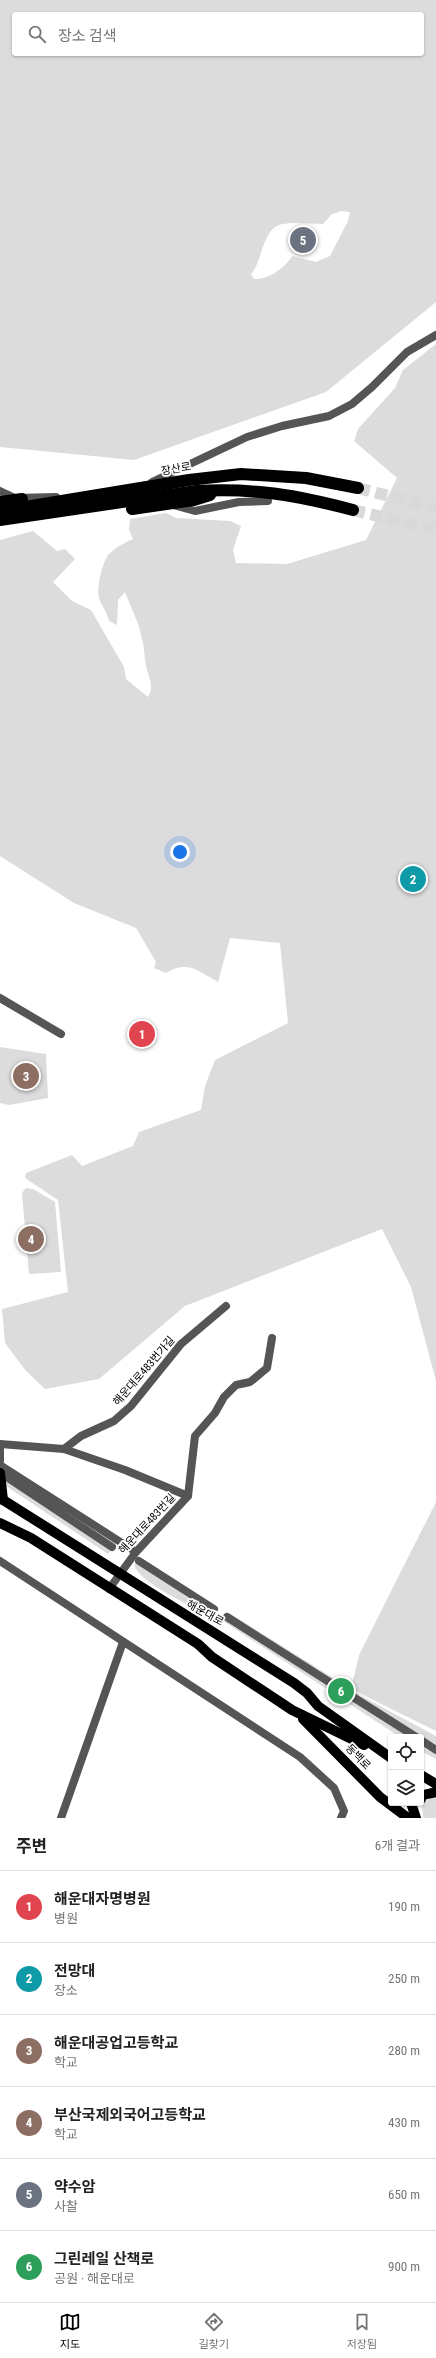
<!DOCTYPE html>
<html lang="ko">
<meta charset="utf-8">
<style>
:root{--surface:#fff;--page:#f6f6f6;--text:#222;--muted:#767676;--line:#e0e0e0;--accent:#000}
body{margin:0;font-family:"Roboto Condensed","Noto Sans KR",sans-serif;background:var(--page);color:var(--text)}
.controls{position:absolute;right:12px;bottom:12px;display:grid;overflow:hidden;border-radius:4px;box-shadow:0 1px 3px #0004}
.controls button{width:36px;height:36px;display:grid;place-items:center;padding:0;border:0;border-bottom:1px solid var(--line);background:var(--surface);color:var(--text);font:20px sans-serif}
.you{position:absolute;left:180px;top:852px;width:14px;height:14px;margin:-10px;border:3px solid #fff;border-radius:50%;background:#1a73e8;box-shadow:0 0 0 6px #1a73e833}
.badge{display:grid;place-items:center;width:26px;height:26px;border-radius:50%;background:var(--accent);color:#fff;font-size:13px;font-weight:700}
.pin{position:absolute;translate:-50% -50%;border:2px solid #fff;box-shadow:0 1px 4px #0006}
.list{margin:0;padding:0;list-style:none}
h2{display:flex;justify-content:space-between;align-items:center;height:52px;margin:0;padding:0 16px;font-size:17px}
h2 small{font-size:13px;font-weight:400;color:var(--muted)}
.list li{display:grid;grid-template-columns:26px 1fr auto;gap:12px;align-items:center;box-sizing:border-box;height:72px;padding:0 16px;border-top:1px solid var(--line)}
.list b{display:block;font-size:15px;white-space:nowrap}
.list p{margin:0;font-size:13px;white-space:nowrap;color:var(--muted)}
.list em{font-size:13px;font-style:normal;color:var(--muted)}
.icon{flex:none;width:22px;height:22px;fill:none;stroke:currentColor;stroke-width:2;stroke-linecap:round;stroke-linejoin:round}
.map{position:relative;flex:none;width:436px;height:1818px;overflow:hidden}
.search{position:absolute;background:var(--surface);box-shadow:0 1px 3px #0004;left:12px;right:12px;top:12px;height:44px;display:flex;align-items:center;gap:10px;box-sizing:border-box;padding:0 14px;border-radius:4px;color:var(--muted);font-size:15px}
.sheet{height:484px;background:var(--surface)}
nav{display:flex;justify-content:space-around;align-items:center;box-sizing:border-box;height:56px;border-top:1px solid var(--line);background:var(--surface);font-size:11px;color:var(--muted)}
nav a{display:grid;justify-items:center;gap:2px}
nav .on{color:var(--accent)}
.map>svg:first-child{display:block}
.green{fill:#dcdcdc;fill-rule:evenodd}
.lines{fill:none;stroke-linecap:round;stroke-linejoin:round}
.highway-tunnel{stroke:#d9d9d9;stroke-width:12;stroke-dasharray:12 6;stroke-linecap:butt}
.minor{stroke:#555;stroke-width:8}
.major{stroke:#000;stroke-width:10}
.highway{stroke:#000;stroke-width:12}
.labels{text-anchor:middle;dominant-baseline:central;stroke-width:3.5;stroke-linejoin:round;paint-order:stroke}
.street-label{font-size:11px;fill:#000;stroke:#fff}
</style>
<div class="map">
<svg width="436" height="1818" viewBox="0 0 436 1818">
<rect width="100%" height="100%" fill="#fff"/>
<g class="green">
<path d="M0,0H436V302L326,392L134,460L0,447ZM14,14H422V54H14ZM341,211L350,212L348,221L330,256L316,262L292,256C285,268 268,280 254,279L251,274C263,261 262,227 283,224C296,222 310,224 323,224L332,214Z"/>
<path d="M436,344V1381L411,1287L382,1229L185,1306L99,1379L45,1389L26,1371L5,1343L2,1309L68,1292L58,1200L25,1178L26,1173L72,1155L82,1166L133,1146L139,1132L201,1110L205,1086L215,1060L288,1023L280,943L230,938L218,982C198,971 188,960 166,973L154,968L156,962L136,928L74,903L0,856V540L33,531L57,551L65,549L75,559L53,582L72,601L91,610L124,667L126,679L148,697C154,687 150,680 147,670C144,660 145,649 142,639C139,622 131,608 125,592L118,600L117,625L109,621C107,612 102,606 99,598C96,589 103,560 109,554C116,547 124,543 133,539L129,530L130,519L166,513L176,518L230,521L241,526L233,550L236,563L287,564L366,540L397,478L354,441L358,429L395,388L403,370Z"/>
<polygon points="0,1047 46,1054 48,1098 9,1105 0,1103"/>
<polygon points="26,1188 33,1189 55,1202 61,1272 29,1274 22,1193"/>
<polygon points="10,1475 117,1544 108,1554 6,1486 6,1478"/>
<polygon points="436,1502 436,1731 351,1689 359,1655"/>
<path d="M139,1558L215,1606L208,1615C190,1605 141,1584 134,1565Z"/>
<polygon points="229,1613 367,1699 436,1736 436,1759 421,1751 421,1737 400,1737 223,1621"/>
<polygon points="431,1797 436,1797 436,1818 423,1818 422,1805"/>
</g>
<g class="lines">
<g class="highway-tunnel">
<polyline points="358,488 436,508"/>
<polyline points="353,510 436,530"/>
</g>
<g class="minor">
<polyline points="152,482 247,437 282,426 329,416 352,404 372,387 407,352 436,335"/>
<polyline points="0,491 15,498 56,497"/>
<polyline points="173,505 195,511 239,502 268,501"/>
<polyline points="0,998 61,1034"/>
<polyline points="0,1444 64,1449 125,1470 188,1496"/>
<polyline points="64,1449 81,1436 114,1421 131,1406 181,1344 226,1306"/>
<polyline points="0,1461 0,1444"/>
<polyline points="0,1465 136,1552"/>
<polyline points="5,1476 112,1547"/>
<polyline points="0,1561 300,1757 334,1788 344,1811 341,1818"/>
<polyline points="139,1561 214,1609"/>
<polyline points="109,1589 136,1552 188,1496 195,1436 215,1413 224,1397 236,1385 250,1382 267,1368 272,1338"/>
<polyline points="227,1617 416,1737"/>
<polyline points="421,1740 436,1750"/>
<polyline points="61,1818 123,1642"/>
</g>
<g class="major">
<polyline points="0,1473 3,1500"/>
<polyline points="0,1498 294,1683 307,1693 318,1706 391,1758"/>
<polyline points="0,1523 31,1538 198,1644 212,1657 292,1710 364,1745"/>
<polyline points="303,1719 380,1797 408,1818"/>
<polyline points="421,1775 436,1784"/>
<polyline points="421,1799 423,1795 436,1792"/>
<polyline points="411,1803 416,1818"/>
</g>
<g class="highway">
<polyline points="0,502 22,499"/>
<polyline points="132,509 194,500 210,495"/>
<polyline points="0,511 189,480 241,474 306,478 358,488"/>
<path d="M0,520L197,491C256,488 296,495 353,510"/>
</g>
</g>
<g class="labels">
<g class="street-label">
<text transform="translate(176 469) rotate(-10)">장산로</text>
<text transform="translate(144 1371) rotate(-49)">해운대로483번가길</text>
<text transform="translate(147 1524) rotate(-47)">해운대로483번길</text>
<text transform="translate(205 1613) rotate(29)">해운대로</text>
<text transform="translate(358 1757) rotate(46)">동백로</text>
</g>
</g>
</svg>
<div class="controls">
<button><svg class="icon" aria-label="locate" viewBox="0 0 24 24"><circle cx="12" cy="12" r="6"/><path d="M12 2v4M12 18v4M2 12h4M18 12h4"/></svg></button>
<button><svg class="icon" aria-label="layers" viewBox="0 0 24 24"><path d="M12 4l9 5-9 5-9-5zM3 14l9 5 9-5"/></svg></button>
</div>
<div class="you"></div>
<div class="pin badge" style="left:142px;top:1034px;background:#e0444e">1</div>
<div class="pin badge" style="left:413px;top:879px;background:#0f9aa8">2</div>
<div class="pin badge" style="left:26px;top:1076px;background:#8d6e63">3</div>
<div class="pin badge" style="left:31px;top:1239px;background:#8d6e63">4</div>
<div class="pin badge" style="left:303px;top:240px;background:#6b7280">5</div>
<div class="pin badge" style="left:341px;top:1691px;background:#2e9e5b">6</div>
<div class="search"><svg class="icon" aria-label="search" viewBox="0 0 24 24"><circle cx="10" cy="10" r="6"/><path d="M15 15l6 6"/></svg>장소 검색</div>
</div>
<section class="sheet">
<h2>주변<small>6개 결과</small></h2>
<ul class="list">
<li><span class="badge" style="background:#e0444e">1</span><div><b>해운대자명병원</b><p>병원</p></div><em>190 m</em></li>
<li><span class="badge" style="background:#0f9aa8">2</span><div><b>전망대</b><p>장소</p></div><em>250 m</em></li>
<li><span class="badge" style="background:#8d6e63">3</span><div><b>해운대공업고등학교</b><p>학교</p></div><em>280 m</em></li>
<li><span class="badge" style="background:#8d6e63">4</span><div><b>부산국제외국어고등학교</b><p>학교</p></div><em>430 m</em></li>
<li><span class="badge" style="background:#6b7280">5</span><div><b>약수암</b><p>사찰</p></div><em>650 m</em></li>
<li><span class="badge" style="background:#2e9e5b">6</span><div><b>그린레일 산책로</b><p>공원 · 해운대로</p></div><em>900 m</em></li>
</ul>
</section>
<nav>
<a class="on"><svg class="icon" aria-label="map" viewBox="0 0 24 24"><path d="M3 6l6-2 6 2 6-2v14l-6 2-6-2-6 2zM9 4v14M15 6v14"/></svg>지도</a>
<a><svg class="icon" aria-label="directions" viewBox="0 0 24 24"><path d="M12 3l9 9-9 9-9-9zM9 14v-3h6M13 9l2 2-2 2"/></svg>길찾기</a>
<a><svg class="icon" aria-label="saved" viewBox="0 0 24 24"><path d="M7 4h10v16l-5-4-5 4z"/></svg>저장됨</a>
</nav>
